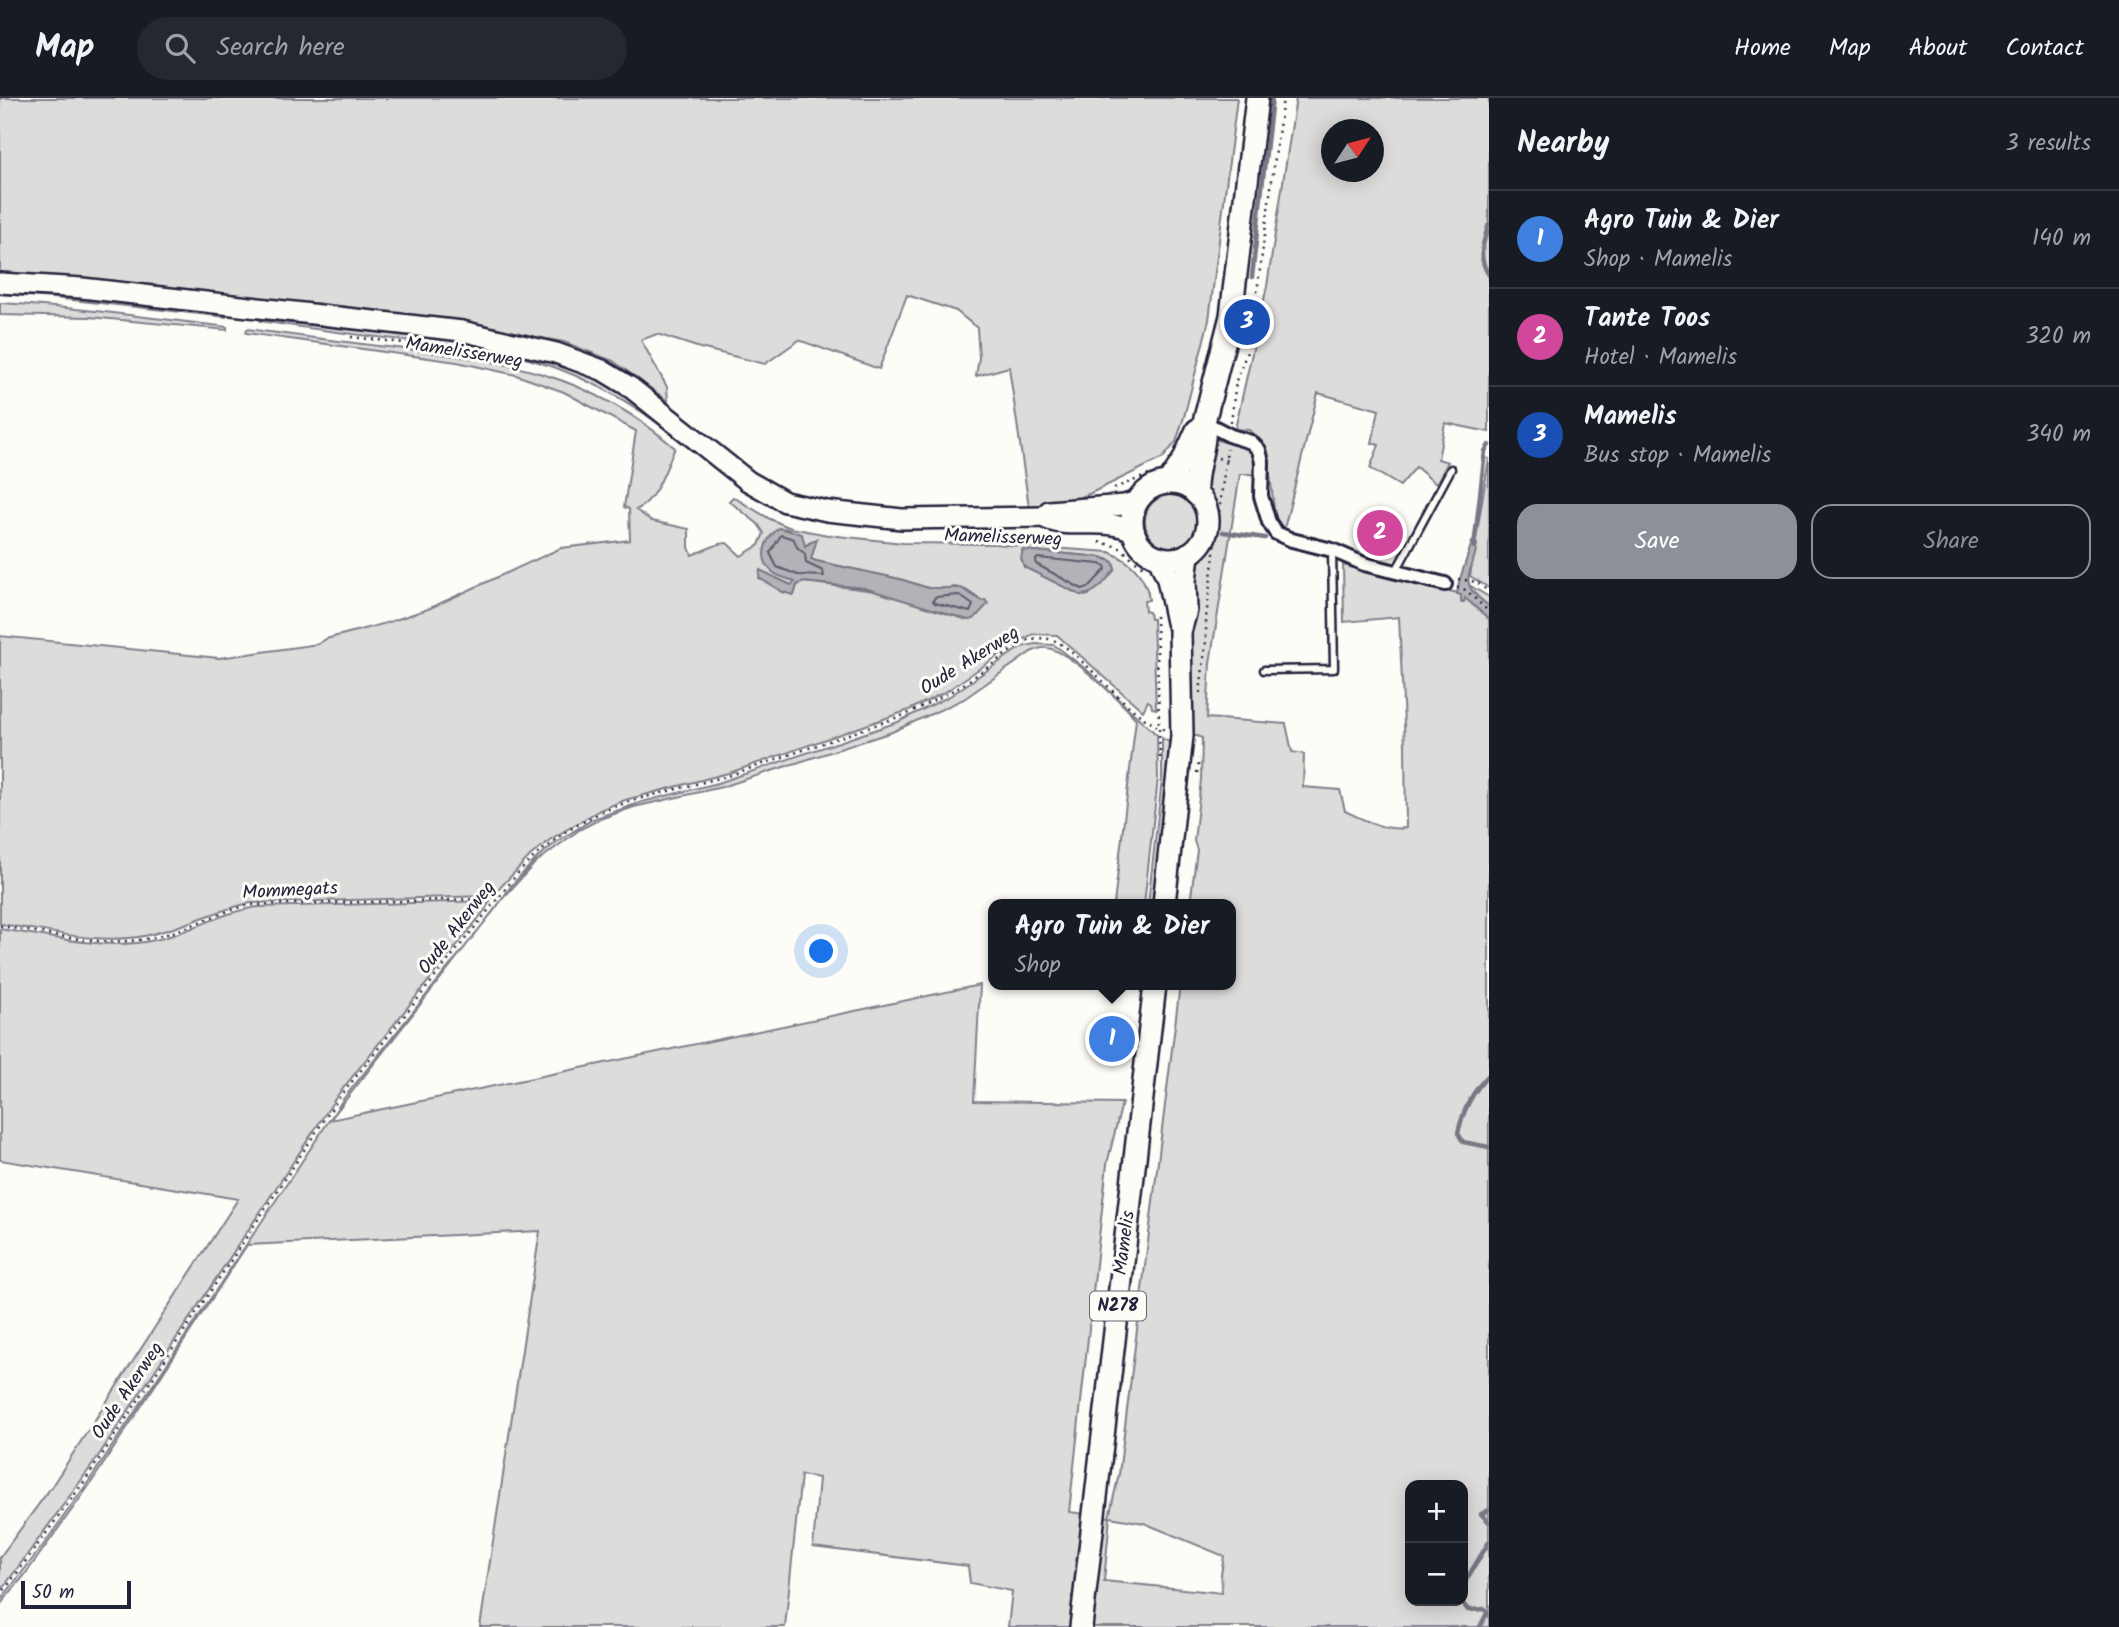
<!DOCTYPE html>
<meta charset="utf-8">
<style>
:root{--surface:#171b24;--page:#242831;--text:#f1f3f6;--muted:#9ea1a6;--line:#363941;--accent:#8c9099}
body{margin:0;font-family:Kalam,sans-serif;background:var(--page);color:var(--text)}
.controls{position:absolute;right:21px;bottom:21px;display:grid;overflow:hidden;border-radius:14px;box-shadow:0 4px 18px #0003}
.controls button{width:63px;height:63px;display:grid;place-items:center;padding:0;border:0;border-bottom:2px solid var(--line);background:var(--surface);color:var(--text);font:35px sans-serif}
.compass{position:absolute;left:1321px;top:21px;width:63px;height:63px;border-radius:50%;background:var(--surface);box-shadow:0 4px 18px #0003;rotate:54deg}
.scale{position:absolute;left:21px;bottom:18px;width:110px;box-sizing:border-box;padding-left:7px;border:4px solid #22223b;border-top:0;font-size:19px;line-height:24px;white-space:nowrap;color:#22223b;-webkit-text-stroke:5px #fdfcf7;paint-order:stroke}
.you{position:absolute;left:822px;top:854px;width:24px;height:24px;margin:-18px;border:5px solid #fff;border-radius:50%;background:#1a73e8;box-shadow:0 0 0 10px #1a73e833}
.badge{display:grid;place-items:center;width:46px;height:46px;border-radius:50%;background:var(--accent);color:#fff;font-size:23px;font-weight:700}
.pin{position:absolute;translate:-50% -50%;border:4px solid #fff;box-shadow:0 2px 7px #0006}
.popup{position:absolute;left:988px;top:801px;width:248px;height:91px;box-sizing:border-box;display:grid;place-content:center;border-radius:14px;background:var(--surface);filter:drop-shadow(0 2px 5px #0005);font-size:23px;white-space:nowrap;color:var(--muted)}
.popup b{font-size:26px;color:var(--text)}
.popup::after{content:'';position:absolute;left:50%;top:100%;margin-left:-14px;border:14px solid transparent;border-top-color:var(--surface)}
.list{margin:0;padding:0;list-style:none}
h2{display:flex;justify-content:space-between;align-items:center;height:91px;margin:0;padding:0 28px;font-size:30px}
h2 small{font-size:23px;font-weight:400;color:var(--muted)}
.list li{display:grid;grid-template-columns:46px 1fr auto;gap:21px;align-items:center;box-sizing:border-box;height:98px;padding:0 28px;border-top:2px solid var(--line)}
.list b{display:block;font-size:26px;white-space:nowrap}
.list p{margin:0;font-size:23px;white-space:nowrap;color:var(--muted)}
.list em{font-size:23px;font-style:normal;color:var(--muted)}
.actions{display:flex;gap:14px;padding:21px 28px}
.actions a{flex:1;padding:16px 0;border:2px solid var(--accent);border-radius:21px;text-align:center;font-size:24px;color:var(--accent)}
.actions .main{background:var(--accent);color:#fff}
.icon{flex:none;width:38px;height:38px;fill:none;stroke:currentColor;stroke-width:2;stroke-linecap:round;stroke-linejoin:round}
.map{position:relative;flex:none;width:1489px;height:1529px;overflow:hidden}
header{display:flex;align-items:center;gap:42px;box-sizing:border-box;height:98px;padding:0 35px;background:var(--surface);border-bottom:2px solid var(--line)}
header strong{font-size:33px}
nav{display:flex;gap:38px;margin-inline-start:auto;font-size:24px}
.search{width:490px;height:63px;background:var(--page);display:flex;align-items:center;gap:18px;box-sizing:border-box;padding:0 24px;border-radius:38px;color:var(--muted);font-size:26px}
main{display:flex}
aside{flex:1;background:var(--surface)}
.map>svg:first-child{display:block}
.green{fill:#dddcdb;stroke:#807f8b;stroke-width:2;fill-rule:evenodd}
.water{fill:#b2b2b7;stroke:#787885;stroke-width:2}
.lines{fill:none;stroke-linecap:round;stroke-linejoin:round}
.shore{stroke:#5c5c6d;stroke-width:2}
.stream{stroke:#787885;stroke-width:4.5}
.lane-casing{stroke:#22223b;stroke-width:11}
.street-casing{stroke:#22223b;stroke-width:18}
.secondary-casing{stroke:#22223b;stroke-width:24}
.primary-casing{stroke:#22223b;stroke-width:26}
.path{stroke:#22223b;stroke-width:2.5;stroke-dasharray:2 5;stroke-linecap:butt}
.lane{stroke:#fdfcf7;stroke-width:6}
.street{stroke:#fdfcf7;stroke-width:12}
.secondary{stroke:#fdfcf7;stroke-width:19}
.primary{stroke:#fdfcf7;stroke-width:21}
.labels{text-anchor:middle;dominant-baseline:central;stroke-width:6;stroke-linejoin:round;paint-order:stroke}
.shield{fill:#fdfcf7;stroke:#646373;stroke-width:2}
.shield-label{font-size:18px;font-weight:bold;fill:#22223b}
.street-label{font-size:19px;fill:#22223b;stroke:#fdfcf7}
</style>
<header>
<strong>Map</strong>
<div class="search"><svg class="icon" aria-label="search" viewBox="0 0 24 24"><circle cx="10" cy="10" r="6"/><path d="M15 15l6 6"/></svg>Search here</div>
<nav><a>Home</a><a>Map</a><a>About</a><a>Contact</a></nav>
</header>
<main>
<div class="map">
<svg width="1489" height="1529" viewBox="0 0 1489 1529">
<rect width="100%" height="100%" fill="#fdfcf7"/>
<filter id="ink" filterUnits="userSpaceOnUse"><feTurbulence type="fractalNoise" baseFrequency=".0143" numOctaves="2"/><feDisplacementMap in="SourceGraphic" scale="14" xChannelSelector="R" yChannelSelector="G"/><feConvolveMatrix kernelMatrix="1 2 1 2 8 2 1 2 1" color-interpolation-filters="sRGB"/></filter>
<g filter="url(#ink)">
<g class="green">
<polygon points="0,0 1237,0 1209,222 1184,319 1176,344 1163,360 1089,396 1070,403 1029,409 1009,269 976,278 979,260 977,230 956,213 907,197 879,271 799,242 765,266 700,250 657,236 641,242 667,289 668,303 613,263 564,244 464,226 215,195 98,181 0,176"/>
<path d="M1296,0H1489V334L1445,325L1438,361L1448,364L1436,386L1416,369L1400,388L1370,370L1379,347L1372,345L1379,312L1318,295L1284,431L1275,419L1267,351L1249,332L1235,331L1267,188ZM1332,32H1374V74H1332Z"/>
<polygon points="0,191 15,192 227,215 226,219 54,200 0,196"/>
<path d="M0,205C76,209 152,220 227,229V232L89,219L0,217Z"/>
<path d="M260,218L470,243L544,258L613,287L687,341L683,345C632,302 575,271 509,256C474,249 438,247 403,242C355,237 307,230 260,223Z"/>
<path d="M247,231C294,237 342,244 389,249C501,263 586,272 675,350C665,371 657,402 636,412L652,423L689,431V449L692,457L719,446L727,445L741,458L759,447L764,435L758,426L729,403L733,399L770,421L791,430L828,437L903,445L994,446L1109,454C1130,462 1147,479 1149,502L1144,503L1145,513L1149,514L1150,521H1153L1156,611L1152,610L1151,605L1148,603L1143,613L1057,537L1033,536L1018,544L947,593L909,612L732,674L625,702L600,712L551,741L530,758L497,793L487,798L251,805C214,812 181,831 144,838C97,847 46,832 0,826V538L219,560L318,546L326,541L386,525L428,511L561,450L630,442L629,411L624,409L636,333L564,294L516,277L457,264L246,235ZM784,430L790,432L805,449L809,445L811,461L816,463L900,481L928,490L937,492L955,489L966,492L982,503L968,522L875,493L804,484L797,487L794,497L783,494L760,480V473L791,487L796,483L773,474ZM1022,452L1101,459L1110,462L1089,497L1085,498L1024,469Z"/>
<path d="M1210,340L1249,351L1255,360L1254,376H1240L1210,565L1207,620L1286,626L1292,654L1304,656L1303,689L1340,692L1345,713C1364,722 1385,733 1406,730L1405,648L1399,519L1344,524L1343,467L1462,496L1467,486L1489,499V1529H1008L1012,1493L970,1485L968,1468L813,1449L819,1380L801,1377L785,1529H480L540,1133L247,1147L89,1388L24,1478L0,1507V1503L44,1446L89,1383L344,1000L496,810L511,788L537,760L555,745L593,721L642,704L718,685L898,624L950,598L1021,549L1036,546L1054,547L1061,552L1087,572L1157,637L1158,680L1144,806H1114L1136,621C1121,604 1068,551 1046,550C1041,549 1036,552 1031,554L964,601L892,634L722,689L634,709L600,721L579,732L535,765L505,798L330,1022L980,887L974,1003L1122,1005L1107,1066L1069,1414L1109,1419L1119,1376L1180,887H1231V806H1190L1197,752L1194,743L1201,682L1202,640L1191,636V475L1198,458L1212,435L1214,420L1202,381ZM1410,1387H1463V1503H1410ZM1110,1419L1144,1425L1224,1458L1221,1476L1222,1495L1104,1483Z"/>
<polygon points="1489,360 1489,490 1470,478"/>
<circle cx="1171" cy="423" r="26"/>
<polygon points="1162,640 1170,645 1172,664 1157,806 1148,806 1162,681"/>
<path d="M490,803L485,812L337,998L93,1366L0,1494V1459L52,1388L238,1101L0,1062V831C50,838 105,853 155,842C191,834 221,814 258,809Z"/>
</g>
<g class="water">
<path d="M779,430L802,436L805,448L817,441L811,461L816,463L900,481L928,490H961L982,503L985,502L988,506L974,521L968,522L864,490L803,484L797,487L794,497L783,494L759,480L760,472L791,487L795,484C789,480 780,480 774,475C757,462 764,441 779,430Z"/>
<path d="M1472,444L1477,446C1473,479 1454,482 1489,508V521L1465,500L1464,504H1461V497L1457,496L1459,484Z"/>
<path d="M1023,452L1101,459L1113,464L1115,471C1106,483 1095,498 1080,497L1024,469L1021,460Z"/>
</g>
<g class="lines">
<g class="shore">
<polygon points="781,437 794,441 797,449 805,456 806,465 823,473 824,478 798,477 777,469 770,455"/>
<polygon points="1038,460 1100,466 1105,468 1106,471 1089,489 1082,491 1036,466 1035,463"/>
<polygon points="959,497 973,507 970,514 935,505 933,503 935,499"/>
</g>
<g class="stream">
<path d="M1489,126C1483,145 1477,159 1489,177"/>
<polyline points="1252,179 1272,0"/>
<polyline points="1223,434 1265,440"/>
<polyline points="1474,449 1485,353 1489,347"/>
<path d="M1489,977C1473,992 1463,1013 1458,1035L1463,1044L1489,1049"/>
<polyline points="1489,1412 1481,1416 1489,1424"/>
<polyline points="1463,1487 1489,1444"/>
<polyline points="1461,1503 1468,1512 1485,1511 1487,1515 1480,1529"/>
</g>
<g class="lane-casing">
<g id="lane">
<polyline points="1396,473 1451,371"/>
<polyline points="1264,572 1334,571 1332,452"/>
</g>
</g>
<g class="street-casing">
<polyline id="street" points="1204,324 1231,338 1251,344 1259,352 1262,364 1261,398 1269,424 1276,435 1292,442 1332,452 1364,466 1445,486"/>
</g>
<g class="secondary-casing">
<g id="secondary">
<path d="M0,185L82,190L462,233L556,255L602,272L630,289L748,383L785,404L827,413L902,421L1043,419C1068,434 1104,417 1134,434"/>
<polyline points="1046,417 1049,413 1124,407 1137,403"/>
</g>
</g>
<g class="primary-casing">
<g id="primary">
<polyline points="1168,385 1183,363 1197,332"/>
<circle cx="1170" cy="423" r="38"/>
<path d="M1196,396C1194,371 1207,349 1204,324L1231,218L1257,0"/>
<polyline points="1159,459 1168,481 1177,524"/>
<polyline points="1164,806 1182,638 1180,534 1186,512 1185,483 1188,456"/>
<polyline points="1081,1529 1155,887"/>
</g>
</g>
<g class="path">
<polyline points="351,239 466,252"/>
<polyline points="1231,324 1236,283 1250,246 1283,0"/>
<polyline points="1218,360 1228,363"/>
<polyline points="1114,390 1154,375"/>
<polyline points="987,438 1050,441"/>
<polyline points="1099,444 1119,449 1143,469"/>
<polyline points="1458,481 1477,484 1489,494"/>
<polyline points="1457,489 1466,492 1489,514"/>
<polyline points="1156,518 1160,662"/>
<polyline points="1200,595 1206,543 1206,520 1227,351"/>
<polyline points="1197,675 1199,661"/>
<path d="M0,828C47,835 98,849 146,841C182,835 214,815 250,807L485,801L500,796"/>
<path d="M0,1498L86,1381L338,1001L518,775L535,758L565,734L601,714L630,703L731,677L907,616L958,590L1025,543C1035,540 1043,539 1053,542C1066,547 1077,559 1088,569C1111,590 1136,620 1165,632"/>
</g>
<use href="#lane" class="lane"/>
<use href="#street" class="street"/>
<use href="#secondary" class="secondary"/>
<use href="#primary" class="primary"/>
</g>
</g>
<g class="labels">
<rect class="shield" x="1090" y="1193.5" width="56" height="29" rx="5"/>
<g class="shield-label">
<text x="1118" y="1208">N278</text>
</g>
<g class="street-label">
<text transform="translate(464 255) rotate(9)">Mamelisserweg</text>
<text transform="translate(1003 440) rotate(2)">Mamelisserweg</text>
<text transform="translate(970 563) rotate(-32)">Oude Akerweg</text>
<text transform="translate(290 793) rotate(-3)">Mommegats</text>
<text transform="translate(457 830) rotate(-52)">Oude Akerweg</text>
<text transform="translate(1125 1145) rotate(-83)">Mamelis</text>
<text transform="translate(128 1293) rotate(-56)">Oude Akerweg</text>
</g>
</g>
</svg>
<div class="controls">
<button>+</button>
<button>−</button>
</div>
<svg class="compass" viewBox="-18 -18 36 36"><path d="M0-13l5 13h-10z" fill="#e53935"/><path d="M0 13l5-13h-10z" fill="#9ea1a6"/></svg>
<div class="scale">50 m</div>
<div class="you"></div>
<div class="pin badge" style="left:1112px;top:941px;background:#3f7fe0">1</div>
<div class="popup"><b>Agro Tuin &amp; Dier</b>Shop</div>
<div class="pin badge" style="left:1380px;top:435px;background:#d1479c">2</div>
<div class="pin badge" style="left:1247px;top:224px;background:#1a4fb4">3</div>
</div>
<aside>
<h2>Nearby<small>3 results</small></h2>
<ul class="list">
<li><span class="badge" style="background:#3f7fe0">1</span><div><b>Agro Tuin &amp; Dier</b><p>Shop · Mamelis</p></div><em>140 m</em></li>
<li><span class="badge" style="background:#d1479c">2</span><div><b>Tante Toos</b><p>Hotel · Mamelis</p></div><em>320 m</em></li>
<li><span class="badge" style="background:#1a4fb4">3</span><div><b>Mamelis</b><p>Bus stop · Mamelis</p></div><em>340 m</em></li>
</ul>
<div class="actions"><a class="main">Save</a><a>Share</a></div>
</aside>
</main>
